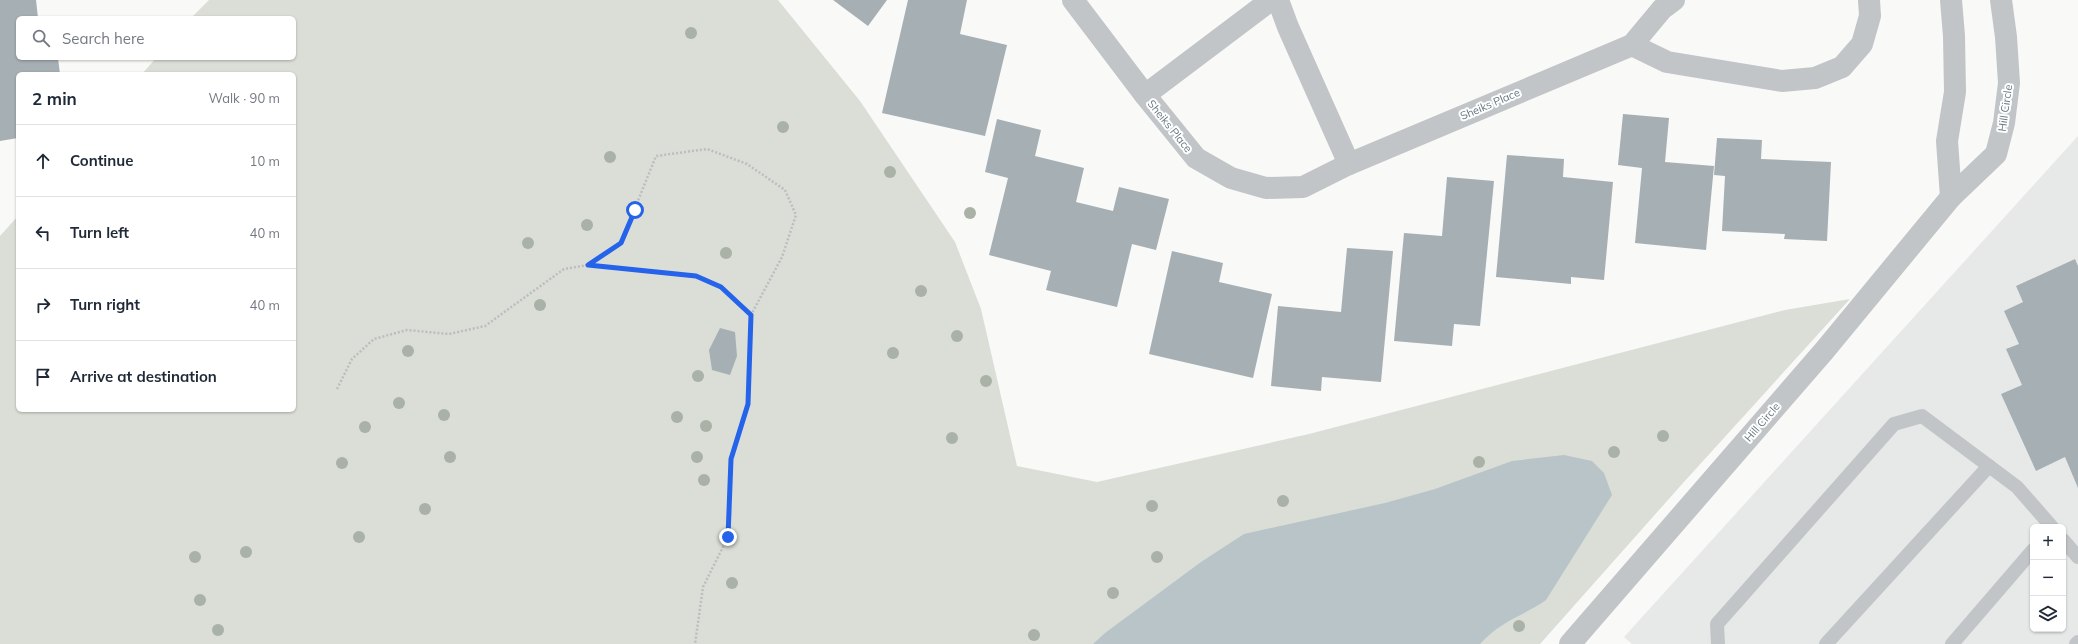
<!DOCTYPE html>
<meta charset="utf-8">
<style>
:root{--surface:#fff;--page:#f6f6f7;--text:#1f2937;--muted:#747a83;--line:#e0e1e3}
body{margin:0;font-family:Mulish,sans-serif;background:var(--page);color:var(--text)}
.controls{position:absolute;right:12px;bottom:12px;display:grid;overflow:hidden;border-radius:6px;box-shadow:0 1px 3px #0004}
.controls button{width:36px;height:36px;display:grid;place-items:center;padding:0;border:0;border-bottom:1px solid var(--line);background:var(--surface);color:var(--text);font:20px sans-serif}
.stop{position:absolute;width:12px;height:12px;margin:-9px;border:3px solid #2563eb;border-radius:50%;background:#fff}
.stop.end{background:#2563eb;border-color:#fff;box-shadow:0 1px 4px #0008}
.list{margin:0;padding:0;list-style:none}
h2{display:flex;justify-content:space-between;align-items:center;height:52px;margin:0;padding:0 16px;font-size:17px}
h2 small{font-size:13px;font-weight:400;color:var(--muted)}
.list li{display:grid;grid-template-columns:26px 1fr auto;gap:12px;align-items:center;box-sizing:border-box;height:72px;padding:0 16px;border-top:1px solid var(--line)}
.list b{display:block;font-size:15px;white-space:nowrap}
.list em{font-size:13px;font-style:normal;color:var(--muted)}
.icon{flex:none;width:22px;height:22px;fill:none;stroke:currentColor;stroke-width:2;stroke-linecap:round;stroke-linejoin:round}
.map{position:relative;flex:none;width:2078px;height:644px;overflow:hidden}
.search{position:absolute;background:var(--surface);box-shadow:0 1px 3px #0004;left:16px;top:16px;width:280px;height:44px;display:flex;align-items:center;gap:10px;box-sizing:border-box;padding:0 14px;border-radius:6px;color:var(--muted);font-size:15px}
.panel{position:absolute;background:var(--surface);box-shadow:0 1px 3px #0004;left:16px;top:72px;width:280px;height:340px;border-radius:6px}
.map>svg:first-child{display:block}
.built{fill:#e7e9e8;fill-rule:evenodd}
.green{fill:#daded7}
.water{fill:#b8c4c7}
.building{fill:#a6afb4}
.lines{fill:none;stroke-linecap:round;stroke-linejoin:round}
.path{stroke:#bbbec0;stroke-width:2.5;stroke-dasharray:2 2;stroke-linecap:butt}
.lane{stroke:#c1c5c8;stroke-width:14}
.street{stroke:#c1c5c8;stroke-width:22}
.tree{fill:#aab2a7}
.route{stroke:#2563eb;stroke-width:5}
.labels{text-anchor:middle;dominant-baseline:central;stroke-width:4;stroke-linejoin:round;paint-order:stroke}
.street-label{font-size:11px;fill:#667780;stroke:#fff}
</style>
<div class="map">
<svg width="2078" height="644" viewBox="0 0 2078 644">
<rect width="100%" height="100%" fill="#f9f9f7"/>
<path class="built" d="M2078,136V644H1632L1624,637ZM2033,527H2063V629H2033Z"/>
<polygon class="green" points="209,0 778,0 860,101 955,242 981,309 1017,466 1097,482 1309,434 1785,310 1850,299 1683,483 1540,644 0,644 0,236 18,216 18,410 294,410 294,74 142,74 156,58 294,58 294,18 191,18"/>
<path class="water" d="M1564,455L1592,461L1604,473L1612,495L1546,600C1523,616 1500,621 1480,644H1093L1105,633L1201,562L1244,534L1385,503L1435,489L1512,461Z"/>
<g class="building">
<polygon points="0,0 36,0 38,18 18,18 18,58 58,58 60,74 18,74 18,138 0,141"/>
<polygon points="833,0 887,0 868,26"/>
<polygon points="908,0 967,0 960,34 1007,45 985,136 882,113"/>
<polygon points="1623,114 1669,118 1665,162 1714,166 1706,250 1635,243 1642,168 1618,165"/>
<polygon points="997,119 1041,130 1035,156 1084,168 1076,202 1113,211 1119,187 1169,199 1156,250 1132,244 1117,307 1046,290 1051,271 989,255 1008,178 985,172"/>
<polygon points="1717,138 1762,140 1761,159 1831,162 1827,241 1784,239 1785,234 1722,231 1725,176 1714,175"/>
<polygon points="1507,155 1564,159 1563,177 1613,182 1604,280 1571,277 1571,284 1496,277"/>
<polygon points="1447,177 1494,181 1480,326 1454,324 1452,346 1394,341 1404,233 1442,236"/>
<polygon points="1347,248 1393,251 1381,382 1322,377 1321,391 1271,386 1278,306 1341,312"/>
<polygon points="1172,251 1223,263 1219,282 1272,294 1253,378 1149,354"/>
<polygon points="2075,259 2078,266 2078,488 2065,457 2036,471 2001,394 2022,385 2006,349 2019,344 2004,311 2023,302 2016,286"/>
<polygon points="720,328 735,332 737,356 730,375 712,370 709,350"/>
</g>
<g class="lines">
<g class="path">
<polyline points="589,265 696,276 721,287 751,315"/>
<polyline points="337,389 352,359 374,339 407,330 449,334 485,326 564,269 588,265 621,243 656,156 707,149 747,164 785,190 796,215 782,257 751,315 748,404 731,459 728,537 703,587 695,644"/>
</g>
<g class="lane">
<polyline points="2063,540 2078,557"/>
<polyline points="1718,644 1717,624 1894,424 1922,416 2017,487 2052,527"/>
<polyline points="1826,644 1989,466"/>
<polyline points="1952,644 2033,550"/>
<polyline points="2076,644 2078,642"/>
</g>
<g class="street">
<polyline points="1073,0 1145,95 1196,158 1231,178 1266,188 1303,187 1349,164 1288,27 1278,0"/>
<polyline points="1951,0 1954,36 1955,92 1947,141 1951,197"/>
<polyline points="1632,45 1667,62 1782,81 1815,78 1842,67 1862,44 1870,16 1869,0"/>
<polyline points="1145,95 1271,0"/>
<polyline points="1349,164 1632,45 1662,9 1674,0"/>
<polyline points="1570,644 1824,351 1951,197 1996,154 2004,123 2009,83 2006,37 2001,0"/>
</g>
</g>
<g class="tree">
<circle cx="691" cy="33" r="6"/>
<circle cx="783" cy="127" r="6"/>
<circle cx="610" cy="157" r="6"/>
<circle cx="890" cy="172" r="6"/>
<circle cx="970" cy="213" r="6"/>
<circle cx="587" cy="225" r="6"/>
<circle cx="528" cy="243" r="6"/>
<circle cx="726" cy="253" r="6"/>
<circle cx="921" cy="291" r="6"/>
<circle cx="540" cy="305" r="6"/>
<circle cx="957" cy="336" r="6"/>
<circle cx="408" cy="351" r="6"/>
<circle cx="893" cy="353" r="6"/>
<circle cx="698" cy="376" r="6"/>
<circle cx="986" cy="381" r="6"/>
<circle cx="399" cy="403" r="6"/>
<circle cx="444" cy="415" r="6"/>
<circle cx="677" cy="417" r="6"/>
<circle cx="706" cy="426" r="6"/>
<circle cx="365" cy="427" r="6"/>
<circle cx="1663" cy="436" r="6"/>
<circle cx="952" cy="438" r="6"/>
<circle cx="1614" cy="452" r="6"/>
<circle cx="450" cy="457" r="6"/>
<circle cx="697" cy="457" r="6"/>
<circle cx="1479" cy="462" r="6"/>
<circle cx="342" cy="463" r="6"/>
<circle cx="704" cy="480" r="6"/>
<circle cx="1283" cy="501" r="6"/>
<circle cx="1152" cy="506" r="6"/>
<circle cx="425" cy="509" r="6"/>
<circle cx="359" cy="537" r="6"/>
<circle cx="246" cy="552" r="6"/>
<circle cx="195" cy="557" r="6"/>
<circle cx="1157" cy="557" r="6"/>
<circle cx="732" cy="583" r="6"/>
<circle cx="1113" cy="593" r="6"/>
<circle cx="200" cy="600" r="6"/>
<circle cx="1519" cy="626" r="6"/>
<circle cx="218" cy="630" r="6"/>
<circle cx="1034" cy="635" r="6"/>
</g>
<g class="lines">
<polyline class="route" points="635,210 621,243 588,265 696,276 721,287 751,315 748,404 731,459 728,537"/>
</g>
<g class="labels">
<g class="street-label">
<text transform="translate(1490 104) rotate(-23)">Sheiks Place</text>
<text transform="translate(2005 108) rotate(-82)">Hill Circle</text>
<text transform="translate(1170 126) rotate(51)">Sheiks Place</text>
<text transform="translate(1762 422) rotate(-49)">Hill Circle</text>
</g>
</g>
</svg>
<div class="controls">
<button>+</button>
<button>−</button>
<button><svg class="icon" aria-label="layers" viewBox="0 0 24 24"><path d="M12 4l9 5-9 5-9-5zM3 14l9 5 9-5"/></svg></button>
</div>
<div class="stop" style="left:635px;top:210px"></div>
<div class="stop end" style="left:728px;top:537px"></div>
<div class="search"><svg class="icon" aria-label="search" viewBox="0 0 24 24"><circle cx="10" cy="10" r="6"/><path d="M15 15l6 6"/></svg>Search here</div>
<section class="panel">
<h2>2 min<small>Walk · 90 m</small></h2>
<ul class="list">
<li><svg class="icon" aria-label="ahead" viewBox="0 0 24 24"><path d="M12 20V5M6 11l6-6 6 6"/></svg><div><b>Continue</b></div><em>10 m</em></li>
<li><svg class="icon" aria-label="left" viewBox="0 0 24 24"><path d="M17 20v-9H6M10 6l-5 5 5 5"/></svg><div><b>Turn left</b></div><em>40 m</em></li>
<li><svg class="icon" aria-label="right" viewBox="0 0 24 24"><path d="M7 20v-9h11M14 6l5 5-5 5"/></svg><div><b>Turn right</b></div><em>40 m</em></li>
<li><svg class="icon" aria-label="arrive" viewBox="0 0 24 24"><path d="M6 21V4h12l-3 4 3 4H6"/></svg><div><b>Arrive at destination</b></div></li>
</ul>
</section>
</div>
